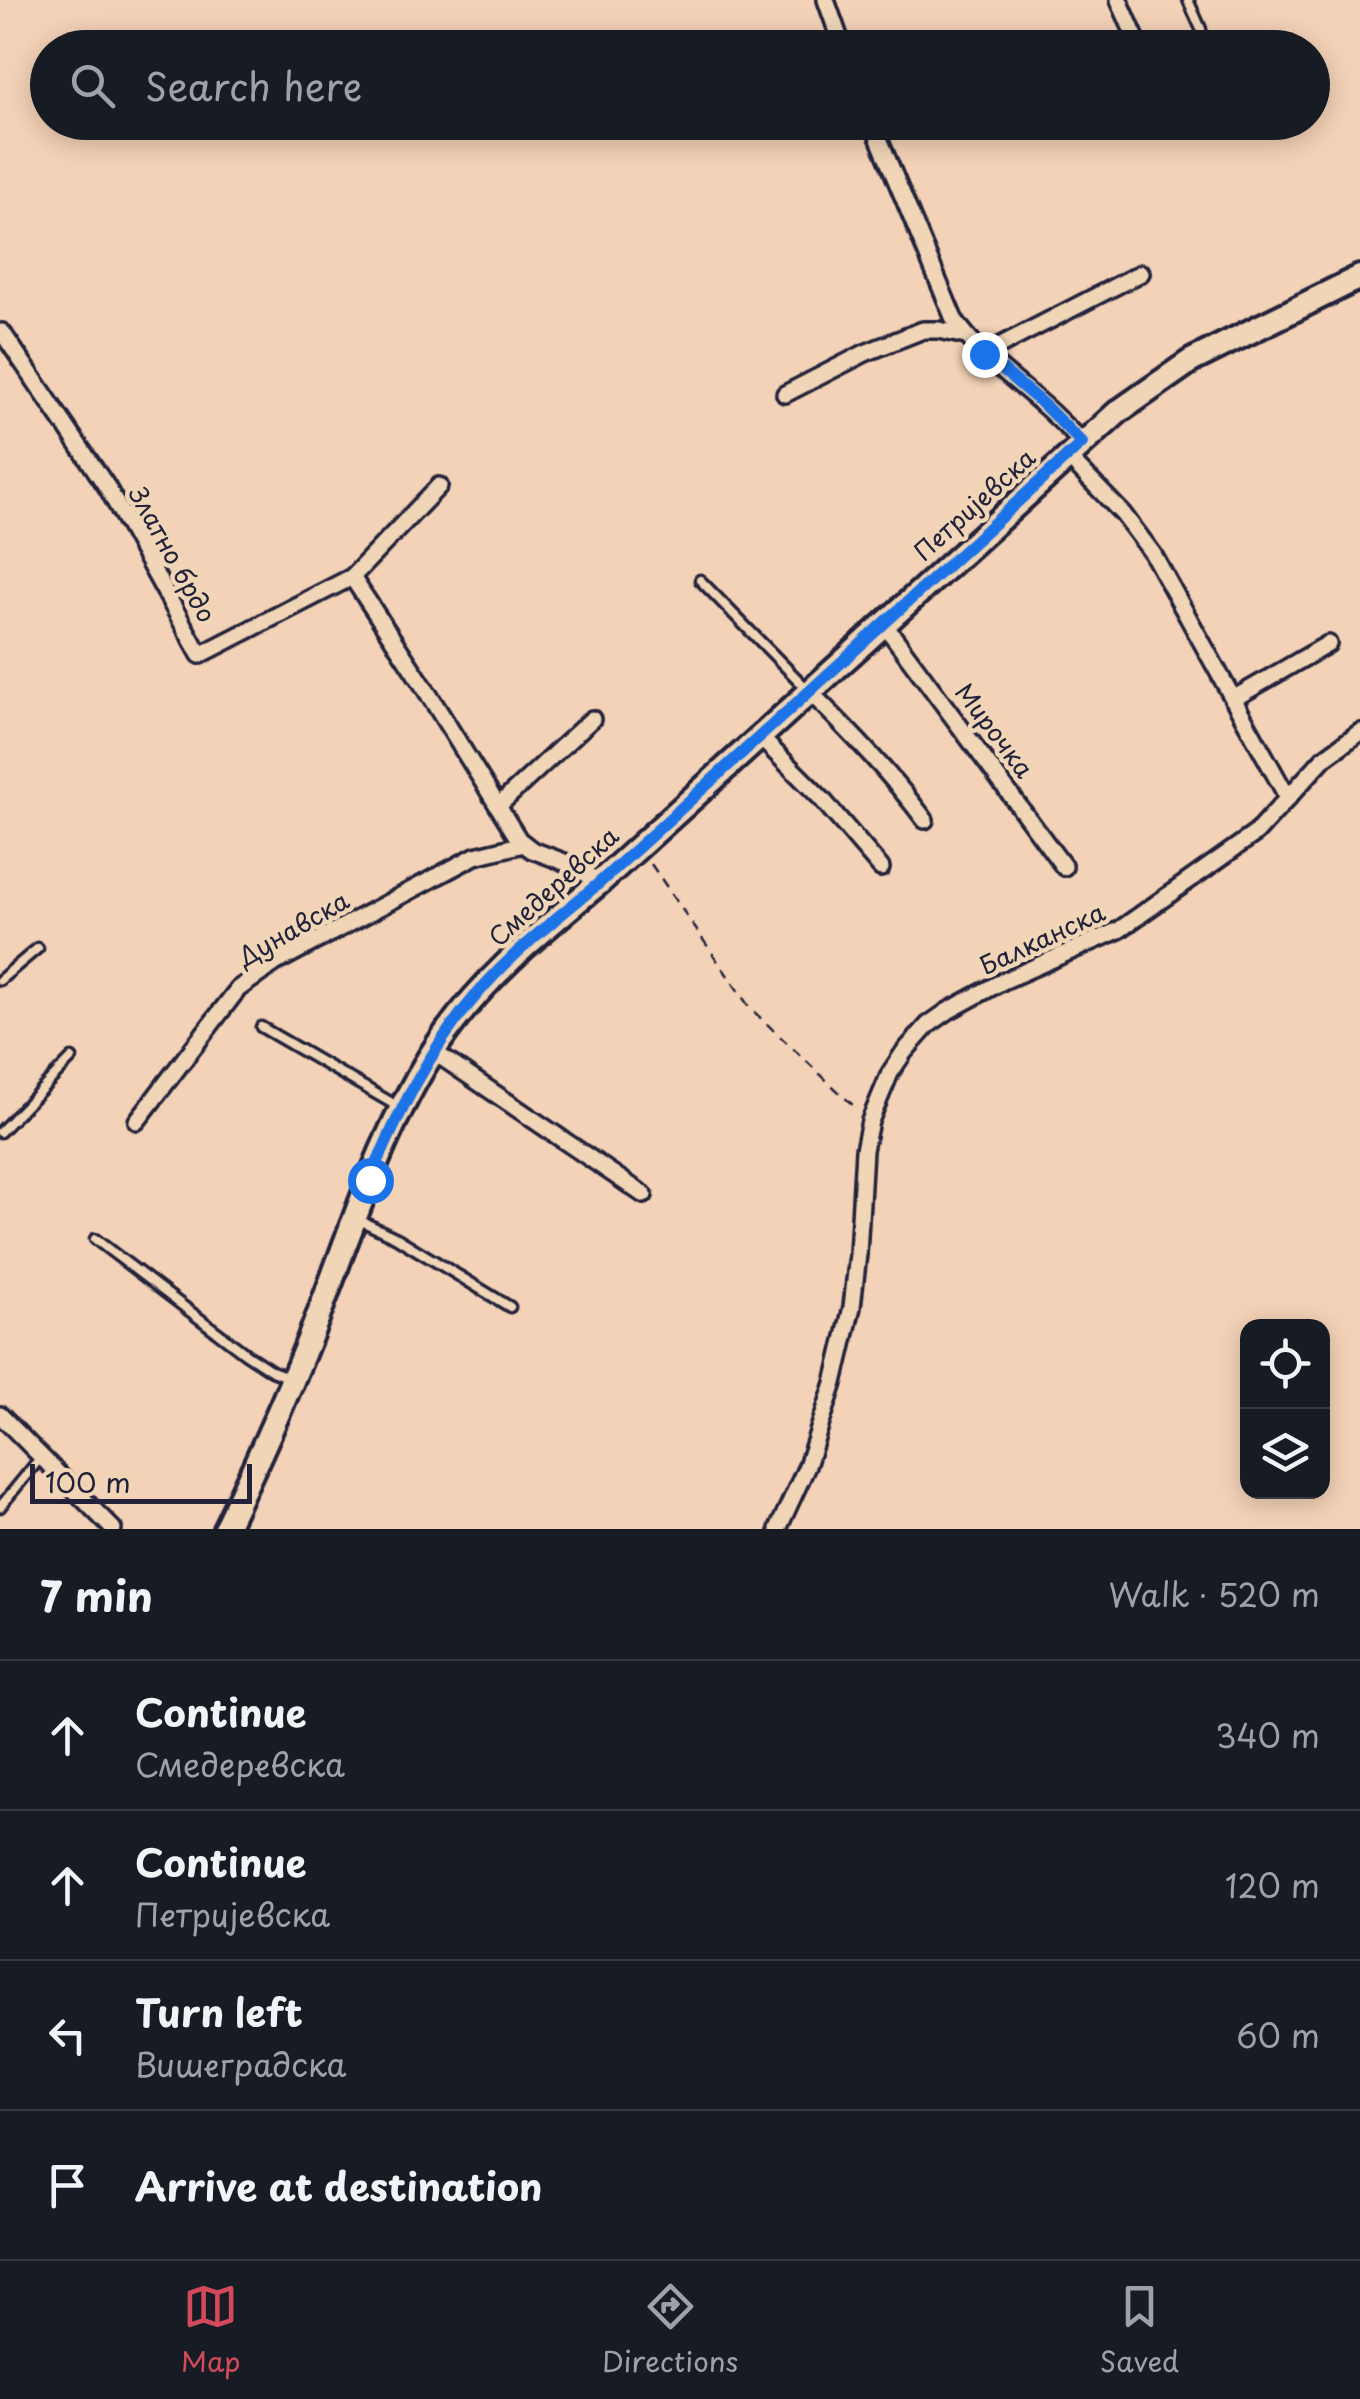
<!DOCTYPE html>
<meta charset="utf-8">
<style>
:root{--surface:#171b24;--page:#242831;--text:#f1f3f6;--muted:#9ea1a6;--line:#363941;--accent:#d1495b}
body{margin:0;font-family:"Playpen Sans",sans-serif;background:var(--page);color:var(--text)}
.controls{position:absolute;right:30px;bottom:30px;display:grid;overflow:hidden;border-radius:20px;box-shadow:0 5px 25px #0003}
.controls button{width:90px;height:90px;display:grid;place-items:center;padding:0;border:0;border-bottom:2px solid var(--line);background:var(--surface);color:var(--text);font:50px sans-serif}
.scale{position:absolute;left:30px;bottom:25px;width:222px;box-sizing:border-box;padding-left:10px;border:5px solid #22223b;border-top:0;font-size:28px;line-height:35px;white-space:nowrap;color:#22223b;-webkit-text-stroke:8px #f0d5b7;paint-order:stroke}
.stop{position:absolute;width:30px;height:30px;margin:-22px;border:8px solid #1a73e8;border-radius:50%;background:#fff}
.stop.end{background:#1a73e8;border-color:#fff;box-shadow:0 2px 10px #0008}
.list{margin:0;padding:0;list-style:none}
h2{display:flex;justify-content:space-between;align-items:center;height:130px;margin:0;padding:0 40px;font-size:42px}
h2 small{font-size:32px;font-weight:400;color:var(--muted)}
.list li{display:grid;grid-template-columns:65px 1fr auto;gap:30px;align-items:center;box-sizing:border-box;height:150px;padding:0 40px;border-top:2px solid var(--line)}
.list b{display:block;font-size:38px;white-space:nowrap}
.list p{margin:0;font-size:32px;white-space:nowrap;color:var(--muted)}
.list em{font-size:32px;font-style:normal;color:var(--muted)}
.icon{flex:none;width:55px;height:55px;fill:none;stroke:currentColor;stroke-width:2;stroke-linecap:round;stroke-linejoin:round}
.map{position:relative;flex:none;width:1360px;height:1529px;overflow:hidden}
.search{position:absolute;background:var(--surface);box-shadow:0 5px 25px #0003;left:30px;right:30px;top:30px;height:110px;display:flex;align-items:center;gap:25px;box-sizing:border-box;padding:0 35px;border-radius:55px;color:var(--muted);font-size:38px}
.sheet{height:730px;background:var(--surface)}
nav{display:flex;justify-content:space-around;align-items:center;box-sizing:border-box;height:140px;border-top:2px solid var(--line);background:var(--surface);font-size:28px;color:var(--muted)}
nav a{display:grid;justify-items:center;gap:5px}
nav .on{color:var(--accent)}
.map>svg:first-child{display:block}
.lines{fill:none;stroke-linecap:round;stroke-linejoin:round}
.service-casing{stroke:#22223b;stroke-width:15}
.minor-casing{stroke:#22223b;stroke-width:22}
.secondary-casing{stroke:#22223b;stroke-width:30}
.path{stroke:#22223b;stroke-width:2.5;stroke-dasharray:10 8;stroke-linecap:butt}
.service{stroke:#f0d5b7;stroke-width:8}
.minor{stroke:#f0d5b7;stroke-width:15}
.secondary{stroke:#f0d5b7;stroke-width:22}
.route{stroke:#1a73e8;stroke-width:12}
.labels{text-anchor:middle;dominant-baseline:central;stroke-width:9;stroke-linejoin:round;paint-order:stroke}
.street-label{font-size:25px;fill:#22223b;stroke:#f0d5b7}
</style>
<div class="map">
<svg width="1360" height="1529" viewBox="0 0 1360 1529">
<rect width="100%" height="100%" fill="#f3d2b7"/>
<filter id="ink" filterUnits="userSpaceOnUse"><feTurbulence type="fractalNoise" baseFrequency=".01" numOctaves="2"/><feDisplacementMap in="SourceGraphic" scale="20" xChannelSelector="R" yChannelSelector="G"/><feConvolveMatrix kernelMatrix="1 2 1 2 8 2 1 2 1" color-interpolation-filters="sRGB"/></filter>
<g filter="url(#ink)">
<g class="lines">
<g class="service-casing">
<g id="service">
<polyline points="1188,0 1201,29"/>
<polyline points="700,580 809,691"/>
<polyline points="0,980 38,948"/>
<polyline points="261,1027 397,1106"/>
<polyline points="0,1132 72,1058"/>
<polyline points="359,1220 397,1238 510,1307"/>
<polyline points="95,1239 246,1354 272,1371 290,1378"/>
<polyline points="0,1507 41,1457"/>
</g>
</g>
<g class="minor-casing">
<g id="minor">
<polyline points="826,0 843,48"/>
<polyline points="1119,0 1140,48"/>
<path d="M872,122L954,319C977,353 1011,376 1042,404C1056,416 1069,430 1083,443"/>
<polyline points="2,332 107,487 200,655 352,577 439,486"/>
<polyline points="984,354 1141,273"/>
<polyline points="785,394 865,353 923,330 939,330 966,336"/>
<polyline points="1068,457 1123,514 1153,554 1288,798"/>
<polyline points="352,577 421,682 519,840 532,850 575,866 599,883"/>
<polyline points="884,624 1064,867"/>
<path d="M810,692C851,733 890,773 925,820"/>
<polyline points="1233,699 1328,644"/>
<polyline points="760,737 821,798 881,868"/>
<polyline points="498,806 592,719"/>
<polyline points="434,1052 644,1195"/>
<polyline points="137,1121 238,989 275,963 475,856 524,844"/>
<polyline points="0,1415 113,1529"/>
<polyline points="778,1529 807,1466 834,1383 852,1307 858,1254 864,1150 870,1121 890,1073 904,1052 928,1025 948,1011 1003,981 1119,930 1256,833 1324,758 1360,732"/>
</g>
</g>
<g class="secondary-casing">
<path id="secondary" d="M225,1529C259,1458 291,1387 319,1314C354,1222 384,1126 438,1044C481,980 540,932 599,883L1118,412L1191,361L1360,277"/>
</g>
<polyline class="path" points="651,864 750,1008 857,1109"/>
<use href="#service" class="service"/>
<use href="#minor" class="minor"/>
<use href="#secondary" class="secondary"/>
</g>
</g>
<g class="lines" filter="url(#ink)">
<path class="route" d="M370,1180C398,1113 430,1048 478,993C513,952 557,918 598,884L1082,443L1044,405L984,354"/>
</g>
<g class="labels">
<g class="street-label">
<text transform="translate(974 504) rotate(-42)">Петријевска</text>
<text transform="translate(173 554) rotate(61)">Златно брдо</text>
<text transform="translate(995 730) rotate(53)">Мирочка</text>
<text transform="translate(553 886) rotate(-42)">Смедеревска</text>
<text transform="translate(293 928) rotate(-30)">Дунавска</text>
<text transform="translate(1042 938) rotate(-25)">Балканска</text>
</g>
</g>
</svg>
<div class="controls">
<button><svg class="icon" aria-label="locate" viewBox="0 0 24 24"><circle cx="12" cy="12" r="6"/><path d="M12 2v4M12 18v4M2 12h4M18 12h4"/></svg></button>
<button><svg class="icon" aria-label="layers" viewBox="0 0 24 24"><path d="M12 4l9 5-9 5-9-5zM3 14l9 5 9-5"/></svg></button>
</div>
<div class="scale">100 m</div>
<div class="stop" style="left:370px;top:1180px"></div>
<div class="stop end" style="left:984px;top:354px"></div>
<div class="search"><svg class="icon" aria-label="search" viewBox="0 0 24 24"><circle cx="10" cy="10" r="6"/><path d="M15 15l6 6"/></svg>Search here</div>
</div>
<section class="sheet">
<h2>7 min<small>Walk · 520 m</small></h2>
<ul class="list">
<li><svg class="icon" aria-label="ahead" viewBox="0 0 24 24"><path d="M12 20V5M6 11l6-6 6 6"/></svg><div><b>Continue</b><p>Смедеревска</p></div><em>340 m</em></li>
<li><svg class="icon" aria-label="ahead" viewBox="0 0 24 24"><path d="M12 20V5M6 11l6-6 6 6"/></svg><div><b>Continue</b><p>Петријевска</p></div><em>120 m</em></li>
<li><svg class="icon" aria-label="left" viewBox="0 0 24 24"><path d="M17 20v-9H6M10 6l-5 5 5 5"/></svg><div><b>Turn left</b><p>Вишеградска</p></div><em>60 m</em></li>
<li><svg class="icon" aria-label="arrive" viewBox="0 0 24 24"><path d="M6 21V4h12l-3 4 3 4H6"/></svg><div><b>Arrive at destination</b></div></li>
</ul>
</section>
<nav>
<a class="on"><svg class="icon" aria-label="map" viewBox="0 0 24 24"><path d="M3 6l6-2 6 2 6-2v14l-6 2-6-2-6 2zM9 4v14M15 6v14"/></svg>Map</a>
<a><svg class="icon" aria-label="directions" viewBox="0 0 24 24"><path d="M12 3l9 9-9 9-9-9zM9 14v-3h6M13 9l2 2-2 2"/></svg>Directions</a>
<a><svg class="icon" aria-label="saved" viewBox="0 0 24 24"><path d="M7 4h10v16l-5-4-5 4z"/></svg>Saved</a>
</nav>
